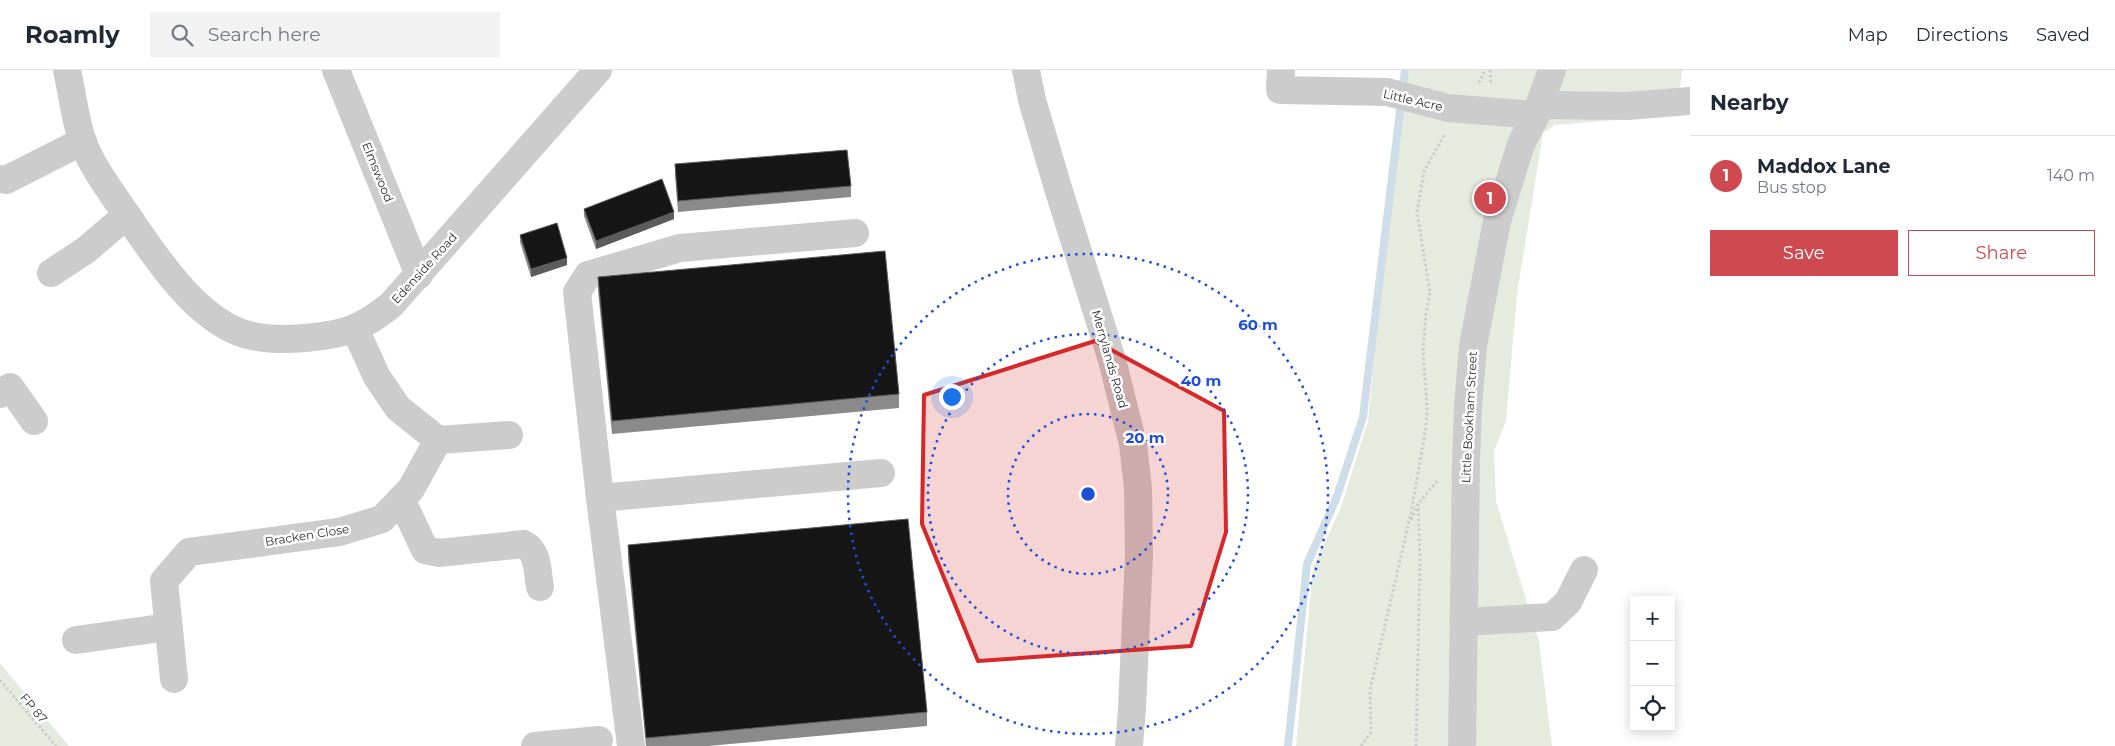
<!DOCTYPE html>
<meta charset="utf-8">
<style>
:root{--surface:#fff;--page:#f2f2f3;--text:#1f2937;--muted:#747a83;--line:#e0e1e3;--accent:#cf4951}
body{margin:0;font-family:Montserrat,sans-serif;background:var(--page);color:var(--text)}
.controls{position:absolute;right:15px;bottom:15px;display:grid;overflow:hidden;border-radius:0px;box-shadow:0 2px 12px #0003}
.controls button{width:45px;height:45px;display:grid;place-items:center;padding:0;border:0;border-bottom:1px solid var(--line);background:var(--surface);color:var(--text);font:25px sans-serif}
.you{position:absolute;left:951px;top:326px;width:18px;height:18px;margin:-12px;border:4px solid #fff;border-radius:50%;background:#1a73e8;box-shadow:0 0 0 8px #1a73e833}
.badge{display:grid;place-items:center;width:32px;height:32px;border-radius:50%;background:var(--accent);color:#fff;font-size:16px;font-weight:700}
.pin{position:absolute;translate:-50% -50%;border:2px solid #fff;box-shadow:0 1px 5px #0006}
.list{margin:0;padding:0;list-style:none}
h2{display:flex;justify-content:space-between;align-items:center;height:65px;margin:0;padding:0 20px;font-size:21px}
h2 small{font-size:16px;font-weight:400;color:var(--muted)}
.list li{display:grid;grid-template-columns:32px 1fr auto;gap:15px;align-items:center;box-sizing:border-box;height:80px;padding:0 20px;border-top:1px solid var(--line)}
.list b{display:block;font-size:19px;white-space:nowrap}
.list p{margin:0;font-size:16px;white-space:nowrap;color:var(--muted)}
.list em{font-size:16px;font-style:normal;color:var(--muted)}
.actions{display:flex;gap:10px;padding:15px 20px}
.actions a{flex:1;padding:11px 0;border:1px solid var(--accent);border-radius:0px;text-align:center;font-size:18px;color:var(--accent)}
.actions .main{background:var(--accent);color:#fff}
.icon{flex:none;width:28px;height:28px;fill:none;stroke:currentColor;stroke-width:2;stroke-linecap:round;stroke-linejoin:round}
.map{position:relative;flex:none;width:1690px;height:676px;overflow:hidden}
header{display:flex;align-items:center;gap:30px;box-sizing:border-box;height:70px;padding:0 25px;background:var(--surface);border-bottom:1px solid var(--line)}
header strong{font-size:24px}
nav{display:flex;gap:28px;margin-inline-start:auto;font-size:18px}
.search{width:350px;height:45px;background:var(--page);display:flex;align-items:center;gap:12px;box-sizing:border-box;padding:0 18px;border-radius:0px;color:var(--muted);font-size:19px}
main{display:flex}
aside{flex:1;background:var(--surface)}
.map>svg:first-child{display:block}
.green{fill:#e5ebdf}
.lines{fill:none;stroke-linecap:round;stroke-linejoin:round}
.stream{stroke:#cedde8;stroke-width:8}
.path{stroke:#ccc;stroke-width:3;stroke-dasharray:2.5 2.5;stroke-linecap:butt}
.minor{stroke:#ccc;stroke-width:28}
.wall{fill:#8a8a8a}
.shaded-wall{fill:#5c5c5c}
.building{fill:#161616;stroke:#5c5c5c}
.marked{fill:#d62828;fill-opacity:0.2;stroke:#d62828;stroke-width:4;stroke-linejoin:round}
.ring{fill:none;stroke:#1d4ed8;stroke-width:2.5;stroke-dasharray:2.5 5}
.labels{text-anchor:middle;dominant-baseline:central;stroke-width:5;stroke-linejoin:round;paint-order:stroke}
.street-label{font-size:12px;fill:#2f2f2f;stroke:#fff}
.centre{fill:#1d4ed8;stroke:#fff;stroke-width:2.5}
.ring-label{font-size:15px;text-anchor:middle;font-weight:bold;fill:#1d4ed8;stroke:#fff;stroke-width:5;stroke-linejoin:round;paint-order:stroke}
</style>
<header>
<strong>Roamly</strong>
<div class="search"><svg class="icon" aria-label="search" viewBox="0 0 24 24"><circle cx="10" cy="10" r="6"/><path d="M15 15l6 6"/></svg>Search here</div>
<nav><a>Map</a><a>Directions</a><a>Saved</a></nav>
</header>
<main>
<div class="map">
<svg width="1690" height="676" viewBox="0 0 1690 676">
<rect width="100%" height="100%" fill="#fff"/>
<g class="green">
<polygon points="1409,0 1682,0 1677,45 1555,55 1543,63 1517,224 1506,351 1494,381 1496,431 1539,572 1552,676 1296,676 1313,498 1341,437 1368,351 1383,199"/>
<polygon points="0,593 69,676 0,676"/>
</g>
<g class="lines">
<polyline class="stream" points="1288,676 1307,494 1336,429 1363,347 1405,0"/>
<g class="path">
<polyline points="1490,0 1491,15"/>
<polyline points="1479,13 1485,0"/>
<polyline points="1411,450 1418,434 1438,410"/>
<polyline points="0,610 56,676"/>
<polyline points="1361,676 1371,662 1370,620 1411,443 1426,357 1427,337 1423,280 1426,244 1430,223 1417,142 1424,101 1445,64"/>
<polyline points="1416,676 1420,490 1418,434"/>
</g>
<g class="minor">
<path d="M67,0C72,23 75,48 82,70C91,96 116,129 131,151C157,189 191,240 234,260C255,270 282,270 305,268C343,265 361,259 391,235L598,0"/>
<polyline points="336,0 419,205"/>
<polyline points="1026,0 1032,30 1058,118 1112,290 1133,374 1138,418 1139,485 1132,638 1129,676"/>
<polyline points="1281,0 1280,20 1387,22 1448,38 1536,45"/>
<polyline points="1539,35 1628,36 1690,31"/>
<polyline points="0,109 6,110 83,71"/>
<polyline points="51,203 86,180 127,145"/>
<polyline points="0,324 10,317 34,351"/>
<polyline points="438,370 509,365"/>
<polyline points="600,428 881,403"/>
<path d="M401,429L425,480L439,483L524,474C539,482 537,502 540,517"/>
<polyline points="1464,552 1552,547 1568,532 1584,500"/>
<polyline points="76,570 168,557"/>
<polyline points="174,609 164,511 189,482 339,462 382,449 411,419 438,370 398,338 377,307 355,259"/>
<polyline points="535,676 599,670"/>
<polyline points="631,676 600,428 577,222 588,205 680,178 855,163"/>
<polyline points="1462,676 1466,392 1468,336 1473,276 1497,151 1521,74 1536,45 1552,0"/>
</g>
</g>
<g class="wall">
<polygon points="675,94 851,116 851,127 678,142 675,105"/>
<polygon points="584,139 674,149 596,179 584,146"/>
<polygon points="520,165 567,195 531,207 520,172"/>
<polygon points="598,207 899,324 899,338 612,364 598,220"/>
<polygon points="628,475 927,642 927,656 708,676 646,676 628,489"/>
</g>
<g class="shaded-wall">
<polygon points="674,142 674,149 596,179 596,171"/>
<polygon points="567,188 567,195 531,207 531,199"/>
</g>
<g class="building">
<polygon points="847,80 851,116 678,131 675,94"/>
<polygon points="662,109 674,142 596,171 584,139"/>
<polygon points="557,153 567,188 531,199 520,165"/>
<polygon points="885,181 899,324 612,351 598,207"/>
<polygon points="908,449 927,642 646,668 628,475"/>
</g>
<path class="marked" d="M1095,271L1224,341L1226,462L1191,576L978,591L922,454L924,325Z"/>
<g class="ring">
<circle cx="1088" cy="424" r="80"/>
<circle cx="1088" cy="424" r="160"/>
<circle cx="1088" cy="424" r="240"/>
</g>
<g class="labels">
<g class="street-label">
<text transform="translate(1413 30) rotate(13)">Little Acre</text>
<text transform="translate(378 102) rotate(68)">Elmswood</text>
<text transform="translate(424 198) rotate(-48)">Edenside Road</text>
<text transform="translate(1110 289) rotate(74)">Merrylands Road</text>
<text transform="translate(1469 347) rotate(-87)">Little Bookham Street</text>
<text transform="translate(307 465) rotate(-9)">Bracken Close</text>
<text transform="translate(34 638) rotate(50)">FP 87</text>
</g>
</g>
<circle cx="1088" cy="424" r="8" class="centre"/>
<g class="ring-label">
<text x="1258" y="260">60 m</text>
<text x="1201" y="316">40 m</text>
<text x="1145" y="373">20 m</text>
</g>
</svg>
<div class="controls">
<button>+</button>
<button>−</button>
<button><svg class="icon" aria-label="locate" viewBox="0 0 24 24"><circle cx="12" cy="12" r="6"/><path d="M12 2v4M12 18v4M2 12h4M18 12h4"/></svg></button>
</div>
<div class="you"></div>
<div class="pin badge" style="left:1490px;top:128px">1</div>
</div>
<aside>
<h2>Nearby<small></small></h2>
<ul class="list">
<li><span class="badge">1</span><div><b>Maddox Lane</b><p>Bus stop</p></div><em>140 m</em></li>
</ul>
<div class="actions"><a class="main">Save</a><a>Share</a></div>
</aside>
</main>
